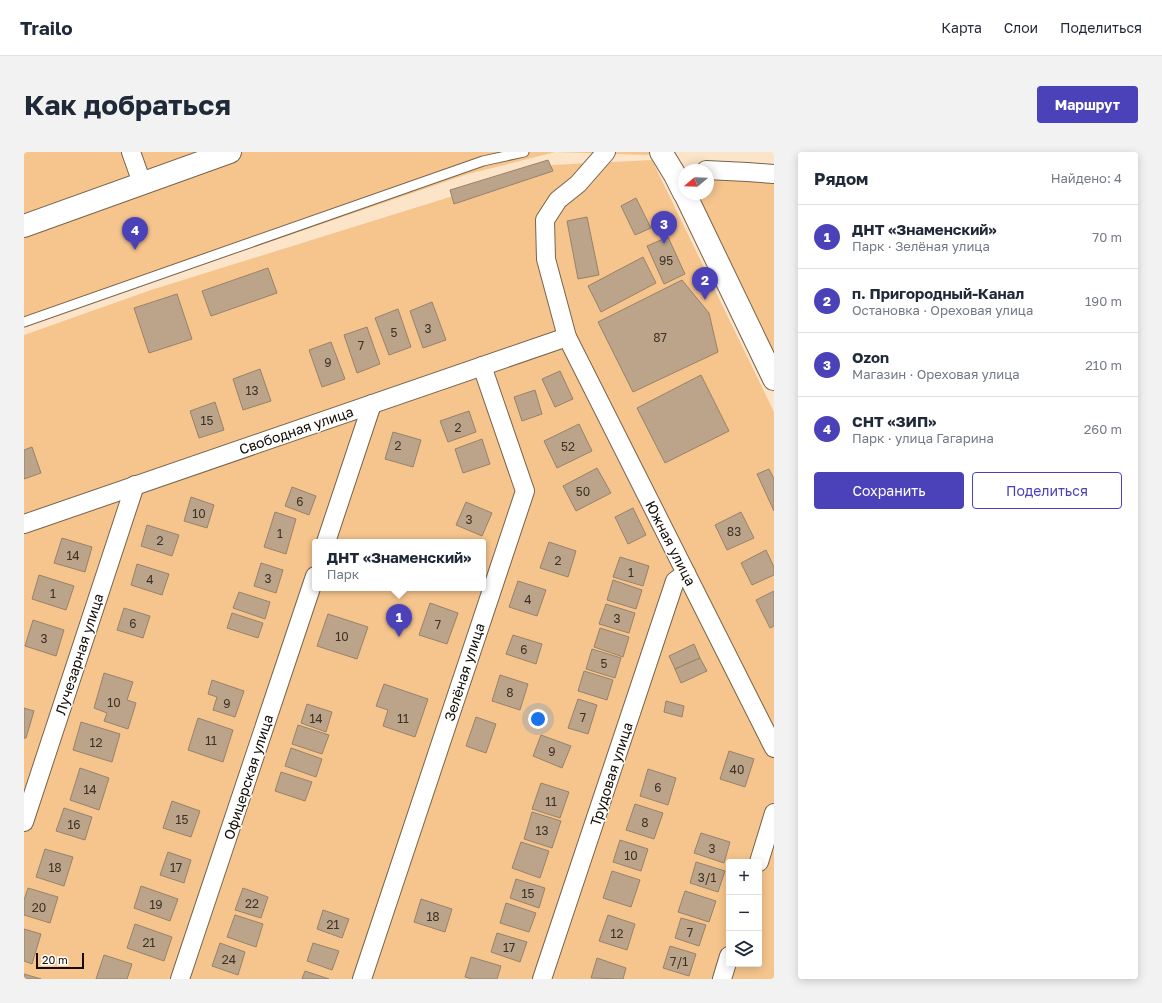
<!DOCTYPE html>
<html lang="ru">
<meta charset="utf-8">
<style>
:root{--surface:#fff;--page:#f2f2f3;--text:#1f2937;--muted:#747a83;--line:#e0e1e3;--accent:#4b41b8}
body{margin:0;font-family:"Golos Text",sans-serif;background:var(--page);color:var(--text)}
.controls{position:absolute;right:12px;bottom:12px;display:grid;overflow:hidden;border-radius:4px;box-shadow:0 2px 10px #0003}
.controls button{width:36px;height:36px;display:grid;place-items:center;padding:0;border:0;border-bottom:1px solid var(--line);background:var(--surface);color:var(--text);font:20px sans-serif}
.compass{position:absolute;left:654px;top:12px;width:36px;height:36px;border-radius:50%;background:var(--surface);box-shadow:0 2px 10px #0003;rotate:251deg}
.scale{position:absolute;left:12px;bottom:10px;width:48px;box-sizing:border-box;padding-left:4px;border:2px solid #130b04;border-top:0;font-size:11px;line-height:14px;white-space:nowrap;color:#130b04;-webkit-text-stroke:3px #fff;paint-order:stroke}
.you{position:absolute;left:514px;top:567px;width:14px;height:14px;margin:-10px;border:3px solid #fff;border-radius:50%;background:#1a73e8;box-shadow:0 0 0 6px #1a73e833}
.badge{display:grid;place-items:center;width:26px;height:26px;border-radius:50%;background:var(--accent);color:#fff;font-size:13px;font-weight:700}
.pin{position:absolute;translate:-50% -33px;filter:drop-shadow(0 1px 2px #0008)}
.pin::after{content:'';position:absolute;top:21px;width:14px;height:12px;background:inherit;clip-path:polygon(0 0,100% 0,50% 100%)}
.popup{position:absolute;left:288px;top:387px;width:174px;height:52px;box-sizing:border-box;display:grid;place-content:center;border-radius:4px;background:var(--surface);filter:drop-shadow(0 1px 3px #0005);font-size:13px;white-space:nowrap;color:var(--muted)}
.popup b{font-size:15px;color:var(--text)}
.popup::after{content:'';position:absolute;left:50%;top:100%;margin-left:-8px;border:8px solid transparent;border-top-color:var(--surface)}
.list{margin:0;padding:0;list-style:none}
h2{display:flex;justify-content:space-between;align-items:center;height:52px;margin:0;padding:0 16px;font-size:17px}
h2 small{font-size:13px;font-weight:400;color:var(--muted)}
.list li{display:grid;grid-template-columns:26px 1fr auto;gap:12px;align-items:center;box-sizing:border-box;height:64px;padding:0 16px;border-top:1px solid var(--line)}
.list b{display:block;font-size:15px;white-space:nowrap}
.list p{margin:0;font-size:13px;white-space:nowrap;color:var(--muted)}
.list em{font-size:13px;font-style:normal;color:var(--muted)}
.actions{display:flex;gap:8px;padding:12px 16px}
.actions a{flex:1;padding:9px 0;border:1px solid var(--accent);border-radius:4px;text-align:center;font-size:14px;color:var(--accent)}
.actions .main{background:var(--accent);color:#fff}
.icon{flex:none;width:22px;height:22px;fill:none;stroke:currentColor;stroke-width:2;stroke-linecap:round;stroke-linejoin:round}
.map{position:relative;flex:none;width:750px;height:827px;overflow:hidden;border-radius:4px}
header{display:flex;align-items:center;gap:24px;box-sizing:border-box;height:56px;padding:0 20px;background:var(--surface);border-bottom:1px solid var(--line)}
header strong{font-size:19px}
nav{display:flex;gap:22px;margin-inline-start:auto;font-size:14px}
.intro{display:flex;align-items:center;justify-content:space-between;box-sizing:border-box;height:96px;padding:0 24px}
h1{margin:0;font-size:28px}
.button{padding:10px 18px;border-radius:4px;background:var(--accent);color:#fff;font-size:14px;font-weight:700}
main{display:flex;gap:24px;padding:0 24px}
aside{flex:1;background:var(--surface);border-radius:4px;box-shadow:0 2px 10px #0003}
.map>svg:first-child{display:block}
.green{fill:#f6c58d;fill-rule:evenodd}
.building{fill:#bba48a;stroke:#988269}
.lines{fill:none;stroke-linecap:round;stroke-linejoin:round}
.service-casing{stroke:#78634b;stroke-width:11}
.minor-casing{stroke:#78634b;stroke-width:20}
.tertiary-casing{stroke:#78634b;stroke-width:24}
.service{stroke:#fff;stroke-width:9}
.minor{stroke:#fff;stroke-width:18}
.tertiary{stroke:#fff;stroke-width:22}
.labels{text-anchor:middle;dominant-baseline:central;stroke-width:3;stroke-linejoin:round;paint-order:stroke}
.number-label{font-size:12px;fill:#3d3126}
.street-label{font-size:14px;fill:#130b04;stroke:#fff}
</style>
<header>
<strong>Trailo</strong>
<nav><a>Карта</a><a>Слои</a><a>Поделиться</a></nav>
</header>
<div class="intro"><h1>Как добраться</h1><a class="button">Маршрут</a></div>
<main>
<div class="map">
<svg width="750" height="827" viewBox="0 0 750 827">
<rect width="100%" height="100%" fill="#fce4c9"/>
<g class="green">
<polygon points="0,0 635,0 622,3 531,0 444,22 0,174"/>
<path d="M628,8L750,260V827H0V183L127,138L529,13ZM291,390H459V436H291ZM705,710H735V812H705Z"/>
<polygon points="684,18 750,22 750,227 661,42 684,42"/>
</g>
<g class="building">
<polygon points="524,8 529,19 430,52 426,38"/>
<polygon points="612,46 627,76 611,83 597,54"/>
<polygon points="563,65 575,123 554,127 543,69"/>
<polygon points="644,85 661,122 640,132 623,94"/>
<polygon points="619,105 632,131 577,160 564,134"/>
<polygon points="244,116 253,141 187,164 178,139"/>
<polygon points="658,128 685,161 694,200 609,240 574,170"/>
<polygon points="153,142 168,187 125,201 110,156"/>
<polygon points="408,150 422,188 399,196 386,159"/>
<polygon points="374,157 387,195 365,203 351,166"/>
<polygon points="343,175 356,212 333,221 320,183"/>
<polygon points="307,190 321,227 298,235 285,198"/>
<polygon points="236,217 247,249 219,258 209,227"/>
<polygon points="536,219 549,247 531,255 518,227"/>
<polygon points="677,223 705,279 641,311 613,256"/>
<polygon points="511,238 518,262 498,269 490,245"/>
<polygon points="191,250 200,278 175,286 166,259"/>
<polygon points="445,259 452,280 424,290 416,269"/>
<polygon points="555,272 568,299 533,316 520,289"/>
<polygon points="369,280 397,288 389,315 361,307"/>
<polygon points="458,287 466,312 439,321 431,297"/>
<polygon points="8,295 17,321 0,327 0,298"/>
<polygon points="573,316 587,341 552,359 539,334"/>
<polygon points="745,317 750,327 750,359 733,322"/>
<polygon points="268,335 292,344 285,363 261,354"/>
<polygon points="167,345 190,353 183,376 160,369"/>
<polygon points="442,350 468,361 458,384 432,373"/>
<polygon points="609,356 622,383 604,392 591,365"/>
<polygon points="251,360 272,367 262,402 240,395"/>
<polygon points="717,360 730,386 703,398 691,373"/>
<polygon points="123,373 155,383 148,404 117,394"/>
<polygon points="38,386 68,395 61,420 30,411"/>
<polygon points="525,390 552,399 544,425 516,416"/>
<polygon points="742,398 750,415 750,423 728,433 717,411"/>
<polygon points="596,405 625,414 619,434 589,425"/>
<polygon points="237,411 259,418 252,441 230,434"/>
<polygon points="113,412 145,422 138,443 107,433"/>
<polygon points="15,423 50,434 42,458 8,447"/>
<polygon points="589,428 618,438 612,457 583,448"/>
<polygon points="494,429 522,438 513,464 485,455"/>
<polygon points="750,439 750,474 746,476 732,448"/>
<polygon points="215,440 246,450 241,467 209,456"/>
<polygon points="406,451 434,461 423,492 395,483"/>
<polygon points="582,452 611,461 605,481 575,472"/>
<polygon points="100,456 126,464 119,486 93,478"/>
<polygon points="208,461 239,471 234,486 203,476"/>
<polygon points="304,462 344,475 333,507 293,494"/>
<polygon points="9,468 40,478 32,504 1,494"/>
<polygon points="576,476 605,485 599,505 570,495"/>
<polygon points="489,483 518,492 512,512 482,502"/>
<polygon points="670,492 676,506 651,517 645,504"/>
<polygon points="568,497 597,506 591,526 562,517"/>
<polygon points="676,506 683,519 657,531 651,517"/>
<polygon points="560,519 589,528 583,548 554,539"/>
<polygon points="80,521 109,530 103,548 112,551 104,577 80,569 83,561 70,556"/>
<polygon points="476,523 504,532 496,558 468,549"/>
<polygon points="188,528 220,539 211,565 189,558 193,545 184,542"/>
<polygon points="360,532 404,547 391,585 359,574 364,558 352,554"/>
<polygon points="554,547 573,553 564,582 544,576"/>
<polygon points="642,549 660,554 658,565 640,560"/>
<polygon points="283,552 308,560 302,580 277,571"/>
<polygon points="0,556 10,559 2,586 0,586"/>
<polygon points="452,565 472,572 462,601 442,594"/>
<polygon points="174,566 209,578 199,610 164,598"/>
<polygon points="57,570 96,582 88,610 49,598"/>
<polygon points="274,573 305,583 298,602 268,592"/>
<polygon points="517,583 547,594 538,616 509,604"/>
<polygon points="267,596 298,607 292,625 261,614"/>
<polygon points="705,599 730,607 721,635 696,627"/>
<polygon points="56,616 85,626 75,658 46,648"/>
<polygon points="624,617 652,626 644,653 616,644"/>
<polygon points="257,620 288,630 281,649 251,639"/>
<polygon points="517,631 545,640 536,666 508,657"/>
<polygon points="148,649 176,659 167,685 139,676"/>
<polygon points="611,652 639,661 630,687 602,678"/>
<polygon points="40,656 68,665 61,688 32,679"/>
<polygon points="508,660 537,669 528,696 500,687"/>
<polygon points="677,681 706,690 700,711 670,701"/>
<polygon points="596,688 624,697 617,719 589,710"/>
<polygon points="497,690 525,699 516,726 488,716"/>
<polygon points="21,697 49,705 40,734 12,725"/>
<polygon points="144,700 167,708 160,731 136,723"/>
<polygon points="672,710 701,719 694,740 666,731"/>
<polygon points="588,719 616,728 607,755 579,746"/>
<polygon points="492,727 521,736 515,756 486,746"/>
<polygon points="117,734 154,747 146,769 110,756"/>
<polygon points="4,736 34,745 26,771 0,763 0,748"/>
<polygon points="219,736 244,745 237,766 211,758"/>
<polygon points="661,739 692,749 685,770 654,760"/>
<polygon points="397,747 428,757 421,780 390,770"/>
<polygon points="482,751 512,761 505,780 476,771"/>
<polygon points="299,758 325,767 318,786 293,777"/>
<polygon points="211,763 239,772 232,795 203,785"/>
<polygon points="584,763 611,772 603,798 575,789"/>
<polygon points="657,766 682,773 675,794 651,786"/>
<polygon points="111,772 148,785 140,809 103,796"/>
<polygon points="0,777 17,782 8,812 0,809"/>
<polygon points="473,781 503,790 496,810 467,800"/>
<polygon points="196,791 221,800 214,823 188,814"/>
<polygon points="289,791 315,799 308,818 283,809"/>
<polygon points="646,794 672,802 665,824 639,816"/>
<polygon points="80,803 108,812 103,827 72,827"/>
<polygon points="447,805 477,814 473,827 448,827 441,825"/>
<polygon points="573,806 602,816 599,827 567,826"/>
<polygon points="281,819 305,827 278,827"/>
<polygon points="0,822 17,827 0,827"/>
</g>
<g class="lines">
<g class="service-casing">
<polyline id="service" points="0,170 459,9 500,0"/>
</g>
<g class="minor-casing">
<g id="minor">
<polyline points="107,0 118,31"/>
<polyline points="582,0 554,32 534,48 521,68 522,107 543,185 750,596"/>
<polyline points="682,18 723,20 750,22"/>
<polyline points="0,372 543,185"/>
<polyline points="302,390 348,252"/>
<polyline points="0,670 111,333"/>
<polyline points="735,710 750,661"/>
<polyline points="156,827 291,424"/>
<polyline points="338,827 501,339 458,214"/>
<polyline points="518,827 651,429 662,421"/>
<polyline points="698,827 705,804"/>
</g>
</g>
<g class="tertiary-casing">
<g id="tertiary">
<polyline points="637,0 651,23 660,41"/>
<polyline points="661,42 750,227"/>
<polyline points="0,74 206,0"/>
</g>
</g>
<use href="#service" class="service"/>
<use href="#minor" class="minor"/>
<use href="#tertiary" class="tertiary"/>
</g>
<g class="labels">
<g class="number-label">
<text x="642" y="108">95</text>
<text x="404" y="176">3</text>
<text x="370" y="180">5</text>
<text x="636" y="185">87</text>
<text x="337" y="193">7</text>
<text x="304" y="210">9</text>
<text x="228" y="238">13</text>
<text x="183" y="268">15</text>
<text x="434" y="275">2</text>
<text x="374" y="293">2</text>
<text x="544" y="294">52</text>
<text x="559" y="339">50</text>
<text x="276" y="349">6</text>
<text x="175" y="361">10</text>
<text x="445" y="367">3</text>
<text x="710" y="379">83</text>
<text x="256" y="381">1</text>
<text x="136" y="388">2</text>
<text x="49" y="403">14</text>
<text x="534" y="408">2</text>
<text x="607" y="420">1</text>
<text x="244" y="426">3</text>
<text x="126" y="427">4</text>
<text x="29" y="441">1</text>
<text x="504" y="447">4</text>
<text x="593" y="466">3</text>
<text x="109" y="471">6</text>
<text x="414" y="472">7</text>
<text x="318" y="484">10</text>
<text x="20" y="486">3</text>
<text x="500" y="497">6</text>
<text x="580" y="511">5</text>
<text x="486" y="540">8</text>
<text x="90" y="550">10</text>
<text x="203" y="551">9</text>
<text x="559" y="565">7</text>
<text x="292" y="566">14</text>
<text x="379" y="566">11</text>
<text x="187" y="588">11</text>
<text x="72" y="590">12</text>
<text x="528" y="599">9</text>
<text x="713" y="617">40</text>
<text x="634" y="635">6</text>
<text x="66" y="637">14</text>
<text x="527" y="649">11</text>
<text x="158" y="667">15</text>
<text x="621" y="670">8</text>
<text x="50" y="672">16</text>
<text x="518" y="678">13</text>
<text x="688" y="696">3</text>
<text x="607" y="703">10</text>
<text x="31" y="715">18</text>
<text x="152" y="715">17</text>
<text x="683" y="725">3/1</text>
<text x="504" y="741">15</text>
<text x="228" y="751">22</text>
<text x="132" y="752">19</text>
<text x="15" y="755">20</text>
<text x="409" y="764">18</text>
<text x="309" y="772">21</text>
<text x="666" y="780">7</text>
<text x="593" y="781">12</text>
<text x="125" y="790">21</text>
<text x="485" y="795">17</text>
<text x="205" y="807">24</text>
<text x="655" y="809">7/1</text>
</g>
<g class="street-label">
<text transform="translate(272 278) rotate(-19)">Свободная улица</text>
<text transform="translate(647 391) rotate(63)">Южная улица</text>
<text transform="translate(55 502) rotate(-72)">Лучезарная улица</text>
<text transform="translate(440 520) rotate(-72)">Зелёная улица</text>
<text transform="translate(587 622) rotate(-72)">Трудовая улица</text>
<text transform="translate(224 625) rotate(-72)">Офицерская улица</text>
</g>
</g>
</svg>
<div class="controls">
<button>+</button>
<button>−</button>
<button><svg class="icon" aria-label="layers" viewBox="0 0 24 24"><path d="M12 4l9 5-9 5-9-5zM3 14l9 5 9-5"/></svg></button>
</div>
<svg class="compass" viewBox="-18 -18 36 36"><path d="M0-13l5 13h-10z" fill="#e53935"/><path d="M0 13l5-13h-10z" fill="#747a83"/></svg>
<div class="scale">20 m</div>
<div class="you"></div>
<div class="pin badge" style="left:375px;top:485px">1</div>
<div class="popup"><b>ДНТ «Знаменский»</b>Парк</div>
<div class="pin badge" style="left:681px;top:148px">2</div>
<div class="pin badge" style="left:640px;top:92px">3</div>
<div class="pin badge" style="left:111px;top:98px">4</div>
</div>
<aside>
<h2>Рядом<small>Найдено: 4</small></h2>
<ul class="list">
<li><span class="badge">1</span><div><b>ДНТ «Знаменский»</b><p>Парк · Зелёная улица</p></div><em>70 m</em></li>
<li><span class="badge">2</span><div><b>п. Пригородный-Канал</b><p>Остановка · Ореховая улица</p></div><em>190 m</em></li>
<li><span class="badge">3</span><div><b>Ozon</b><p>Магазин · Ореховая улица</p></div><em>210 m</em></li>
<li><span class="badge">4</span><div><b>СНТ «ЗИП»</b><p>Парк · улица Гагарина</p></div><em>260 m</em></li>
</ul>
<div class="actions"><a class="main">Сохранить</a><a>Поделиться</a></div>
</aside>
</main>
